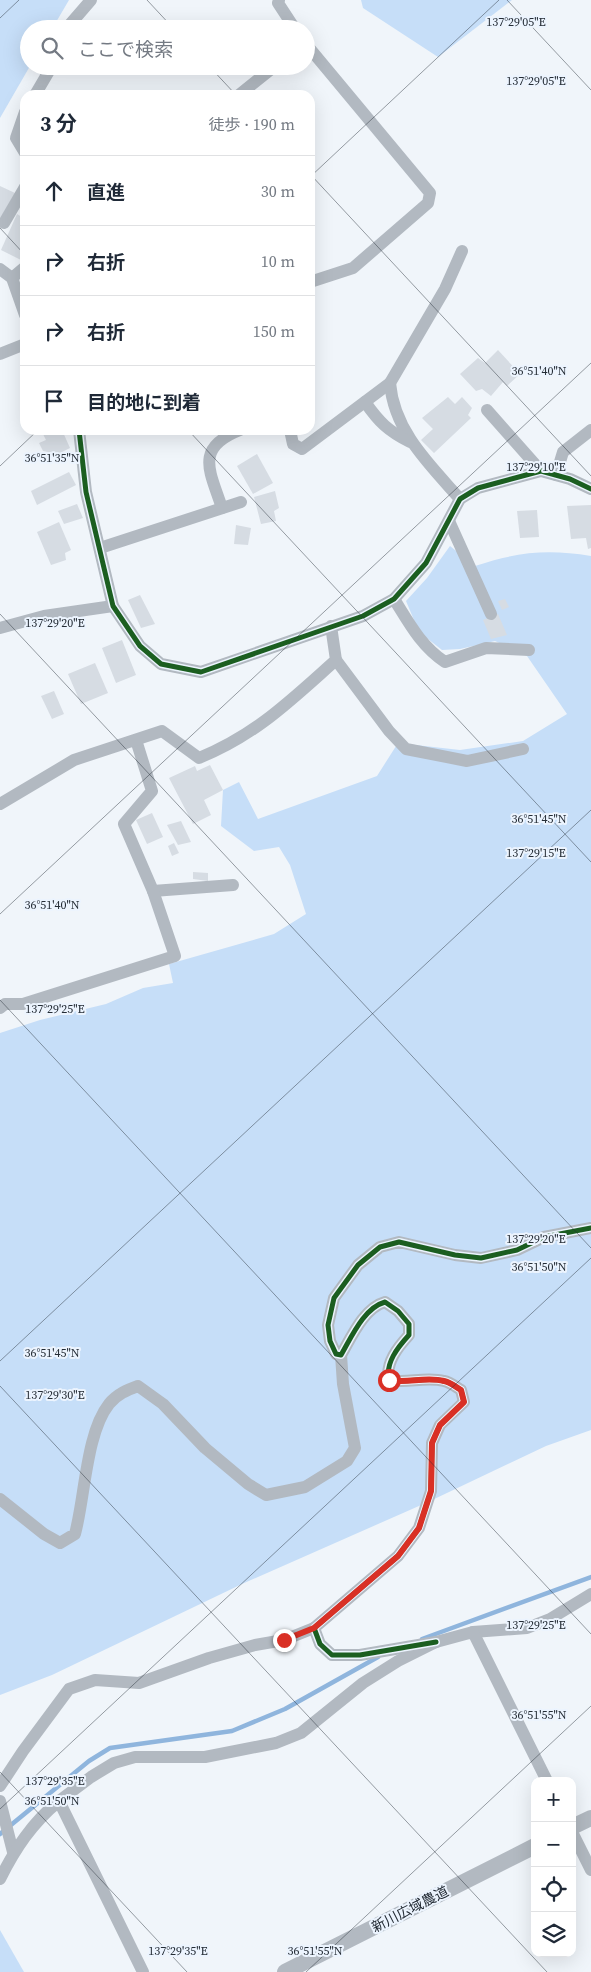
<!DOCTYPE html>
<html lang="ja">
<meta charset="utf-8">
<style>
:root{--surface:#fff;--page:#f2f2f3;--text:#1f2937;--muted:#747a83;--line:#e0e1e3}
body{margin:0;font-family:"Source Serif 4","Noto Sans JP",serif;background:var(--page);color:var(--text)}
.controls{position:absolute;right:15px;bottom:15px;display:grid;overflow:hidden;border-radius:10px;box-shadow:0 5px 20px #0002}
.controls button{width:45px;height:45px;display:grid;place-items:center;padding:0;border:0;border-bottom:1px solid var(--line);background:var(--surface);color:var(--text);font:25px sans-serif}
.stop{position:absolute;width:15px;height:15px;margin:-11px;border:4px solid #d93025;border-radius:50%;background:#fff}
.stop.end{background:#d93025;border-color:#fff;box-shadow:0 1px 5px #0008}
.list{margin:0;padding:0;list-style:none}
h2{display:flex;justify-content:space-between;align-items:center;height:65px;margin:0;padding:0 20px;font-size:21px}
h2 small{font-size:16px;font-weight:400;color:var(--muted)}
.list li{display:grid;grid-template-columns:32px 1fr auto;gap:15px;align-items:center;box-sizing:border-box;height:70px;padding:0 20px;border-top:1px solid var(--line)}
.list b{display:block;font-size:19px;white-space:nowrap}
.list em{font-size:16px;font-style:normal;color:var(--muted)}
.icon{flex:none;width:28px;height:28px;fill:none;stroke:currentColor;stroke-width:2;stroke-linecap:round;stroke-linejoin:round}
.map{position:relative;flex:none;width:591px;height:1972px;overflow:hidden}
.search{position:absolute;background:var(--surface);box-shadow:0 5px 20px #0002;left:20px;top:20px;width:295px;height:55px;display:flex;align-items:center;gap:12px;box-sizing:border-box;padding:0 18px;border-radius:28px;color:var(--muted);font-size:19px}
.panel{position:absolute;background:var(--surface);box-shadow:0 5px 20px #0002;left:20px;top:90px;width:295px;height:345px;border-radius:15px}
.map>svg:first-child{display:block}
.green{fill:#c6def8}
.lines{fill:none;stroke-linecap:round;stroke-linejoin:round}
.stream{stroke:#8fb5dd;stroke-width:4.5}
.building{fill:#d6dce3}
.minor{stroke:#b2b9c1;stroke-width:12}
.tertiary{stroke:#b2b9c1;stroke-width:16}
.cycleway-casing{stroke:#ecf4fe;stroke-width:8}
.cycleway{stroke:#1b5e20;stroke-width:5}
.route{stroke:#d93025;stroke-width:6}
.ticks{fill:none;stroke:#242c35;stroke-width:1;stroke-opacity:0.45}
.labels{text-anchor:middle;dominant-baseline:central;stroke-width:4;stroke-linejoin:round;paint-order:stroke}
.street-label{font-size:14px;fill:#242c35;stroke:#ecf4fe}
.ticks-label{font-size:12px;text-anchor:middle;fill:#242c35;stroke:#ecf4fe;stroke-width:4;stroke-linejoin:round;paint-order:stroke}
</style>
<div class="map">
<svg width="591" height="1972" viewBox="0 0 591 1972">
<rect width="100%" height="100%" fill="#f0f5fa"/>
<g class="green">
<polygon points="0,0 69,0 52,29 29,29 30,66 0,118"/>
<polygon points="361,0 512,0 438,57 363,8"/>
<path d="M450,546L475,566C517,552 547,549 591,556V1430L546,1446L428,1502L242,1584L52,1675L0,1695V1033L40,1020L106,1004L143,988L173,983L169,964L274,934L306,914L290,865L279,847L254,851L221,826L223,790L239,782L258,819L377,776L398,743L460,750L523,741L567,714L527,656L495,641L460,649L442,650L419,632L406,601L427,578Z"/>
<polygon points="0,1930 24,1972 0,1972"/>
</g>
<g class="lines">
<g class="stream">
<polyline points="422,1639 591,1577"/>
<polyline points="0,1834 89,1761 110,1748 232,1731 285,1709 378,1657"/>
</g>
</g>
<g class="building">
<polygon points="0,186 15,193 0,219"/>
<polygon points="17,214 25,219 25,262 1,250"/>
<polygon points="498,350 520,374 507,386 503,382 491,396 482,389 476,391 460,374 478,358 485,363"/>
<polygon points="448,397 455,404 462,397 472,408 468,415 471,418 434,453 421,440 433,429 422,418"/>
<polygon points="41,430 62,430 70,448 58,454 43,451 39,443 46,440"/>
<polygon points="257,454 273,483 253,494 237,466"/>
<polygon points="69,472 76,485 37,505 31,491"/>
<polygon points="275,491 279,508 274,511 276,521 261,524 254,497"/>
<polygon points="77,504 83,518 64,524 58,511"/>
<polygon points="591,505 591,548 588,549 586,538 571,539 567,506"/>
<polygon points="537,510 539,537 520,538 517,511"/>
<polygon points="59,522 71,550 65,553 66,560 51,565 37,532"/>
<polygon points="236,525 251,528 248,545 234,544"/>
<polygon points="140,595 155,624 141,628 128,600"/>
<polygon points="505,599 509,607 502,610 498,601"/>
<polygon points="498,614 507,635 491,639 483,620"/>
<polygon points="122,640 136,675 116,683 102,648"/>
<polygon points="95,663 108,693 81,704 68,674"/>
<polygon points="54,691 64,714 52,719 41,696"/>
<polygon points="210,765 223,790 204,800 211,815 193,824 169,778 195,766 197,771"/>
<polygon points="152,813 163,837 147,844 136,820"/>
<polygon points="181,821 191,842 178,845 167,825"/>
<polygon points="174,843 179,853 172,856 168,846"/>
<polygon points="193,872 208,873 208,881 193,879"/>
</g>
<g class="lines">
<g class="minor">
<polyline points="279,0 278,3 295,29"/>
<polyline points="66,29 91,0"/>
<polyline points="306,44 430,193 428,203 353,268 310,282"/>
<polyline points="35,95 52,66"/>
<polyline points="239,95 275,66"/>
<polyline points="25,112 16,138 25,153"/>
<polyline points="4,223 25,187"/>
<polyline points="0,269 12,278 25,315"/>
<polyline points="12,278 25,267"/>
<polyline points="0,354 25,344"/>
<path d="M390,383C394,431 429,464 460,499"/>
<path d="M365,402C379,422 388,431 410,442"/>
<polyline points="487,410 541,471"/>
<polyline points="79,430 86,492 113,606 140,646 161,664 201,672 363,616 394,599 426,563 460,499 478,488 541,471 570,479 591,489"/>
<polyline points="290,430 293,444 302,449 390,383 445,289 462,251"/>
<polyline points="556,475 563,452 591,430"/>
<path d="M222,508C210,471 194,448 240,430"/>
<polyline points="449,521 491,614"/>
<polyline points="100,548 241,502"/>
<path d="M394,599C409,623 421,646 445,662L486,648L529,650"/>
<polyline points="0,628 44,616 113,606"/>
<polyline points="336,660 389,731 406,749 467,761 523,749"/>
<polyline points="136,740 152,791 124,824 153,891 233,885"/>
<path d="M0,804L74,760L162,731L199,758C256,735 291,700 336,660L331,626"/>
<polyline points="0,1008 5,1004 23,1004 175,956 153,891"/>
<path d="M0,1499L44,1534L60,1543L75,1534C85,1497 86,1433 109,1404C117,1394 127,1390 138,1386L163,1404L205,1448L248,1484L266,1495L305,1487L347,1461L355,1448L343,1384L341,1355"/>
<polyline points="473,1632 527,1628 550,1619 591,1594"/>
<path d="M436,1642L360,1655H332L320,1644L314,1628L398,1556L419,1528L431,1491L432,1443L440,1425L464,1402L461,1390C456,1387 450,1382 444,1381C425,1376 407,1384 389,1380C385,1363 398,1347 409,1335V1324L398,1311L385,1302C364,1308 352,1336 341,1355L336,1354L330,1341L328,1325L334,1298L358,1265L380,1247L399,1242L455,1255L481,1258L517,1250L544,1237L591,1228"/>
<polyline points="0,1786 23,1751 69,1689 95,1680 139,1683 209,1658 255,1645 284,1640 314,1628"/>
<polyline points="0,1801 13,1852"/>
<polyline points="59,1801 91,1777 114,1763 135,1757 205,1757 276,1743 301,1733 363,1683 398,1661 436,1642 473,1632 547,1781"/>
<polyline points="572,1832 591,1870"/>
<path d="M0,1879C15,1849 32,1823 59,1801L143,1972"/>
</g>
<g class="tertiary">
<polyline points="572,1827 591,1818"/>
<polyline points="285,1972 535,1846"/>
</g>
<g class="cycleway-casing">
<g id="cycleway">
<polyline points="79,430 86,492 113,606 140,646 161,664 201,672 363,616 394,599 426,563 460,499 478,488 541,471 570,479 591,489"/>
<path d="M436,1642L360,1655H332L320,1644L314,1628L398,1556L419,1528L431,1491L432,1443L440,1425L464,1402L461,1390C456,1387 450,1382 444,1381C425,1376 407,1384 389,1380C385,1363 398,1347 409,1335V1324L398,1311L385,1302C364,1308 352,1336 341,1355L336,1354L330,1341L328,1325L334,1298L358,1265L380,1247L399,1242L455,1255L481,1258L517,1250L544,1237L591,1228"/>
</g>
</g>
<use href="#cycleway" class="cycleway"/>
</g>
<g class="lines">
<path class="route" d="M284,1640L314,1628L398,1556L419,1528L431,1491L432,1443L440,1425L464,1402L461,1390C456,1387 450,1382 444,1381C425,1376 407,1384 389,1380"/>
</g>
<path class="ticks" d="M147,0L174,29M507,0L591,90M0,18L19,0M209,66L236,95M310,174L591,476M310,177L499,0M0,228L25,255M188,430L591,862M0,466L38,430M0,614L591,1248M0,914L591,363M0,1000L591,1634M0,1361L591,810M0,1386L547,1972M0,1772L187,1972M0,1809L591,1258M306,1972L591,1706"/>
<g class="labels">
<g class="street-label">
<text transform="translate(410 1909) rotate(-27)">新川広域農道</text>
</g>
</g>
<g class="ticks-label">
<text x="516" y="26">137°29'05"E</text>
<text x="536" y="85">137°29'05"E</text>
<text x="539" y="375">36°51'40"N</text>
<text x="52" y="462">36°51'35"N</text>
<text x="536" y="471">137°29'10"E</text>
<text x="55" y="627">137°29'20"E</text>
<text x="539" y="823">36°51'45"N</text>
<text x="536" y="857">137°29'15"E</text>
<text x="52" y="909">36°51'40"N</text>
<text x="55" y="1013">137°29'25"E</text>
<text x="536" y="1243">137°29'20"E</text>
<text x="539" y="1271">36°51'50"N</text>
<text x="52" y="1357">36°51'45"N</text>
<text x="55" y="1399">137°29'30"E</text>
<text x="536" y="1629">137°29'25"E</text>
<text x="539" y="1719">36°51'55"N</text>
<text x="55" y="1785">137°29'35"E</text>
<text x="52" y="1805">36°51'50"N</text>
<text x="178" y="1955">137°29'35"E</text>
<text x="315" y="1955">36°51'55"N</text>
</g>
</svg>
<div class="controls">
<button>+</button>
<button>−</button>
<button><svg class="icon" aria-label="locate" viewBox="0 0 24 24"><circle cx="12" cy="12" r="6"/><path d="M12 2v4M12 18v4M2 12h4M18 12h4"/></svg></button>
<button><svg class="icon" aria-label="layers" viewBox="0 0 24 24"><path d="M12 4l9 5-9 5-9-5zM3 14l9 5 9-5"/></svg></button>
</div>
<div class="stop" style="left:389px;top:1380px"></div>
<div class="stop end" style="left:284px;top:1640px"></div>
<div class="search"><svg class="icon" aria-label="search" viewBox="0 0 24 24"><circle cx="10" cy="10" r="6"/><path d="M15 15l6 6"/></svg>ここで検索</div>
<section class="panel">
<h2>3 分<small>徒歩 · 190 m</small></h2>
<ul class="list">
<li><svg class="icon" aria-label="ahead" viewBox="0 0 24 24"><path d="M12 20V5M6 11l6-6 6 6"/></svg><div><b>直進</b></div><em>30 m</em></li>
<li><svg class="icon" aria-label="right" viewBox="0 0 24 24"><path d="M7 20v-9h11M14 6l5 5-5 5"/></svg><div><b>右折</b></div><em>10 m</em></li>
<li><svg class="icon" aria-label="right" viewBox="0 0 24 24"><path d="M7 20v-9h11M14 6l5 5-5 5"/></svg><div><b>右折</b></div><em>150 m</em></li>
<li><svg class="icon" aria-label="arrive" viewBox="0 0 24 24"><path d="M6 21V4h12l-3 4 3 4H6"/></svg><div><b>目的地に到着</b></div></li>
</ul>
</section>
</div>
